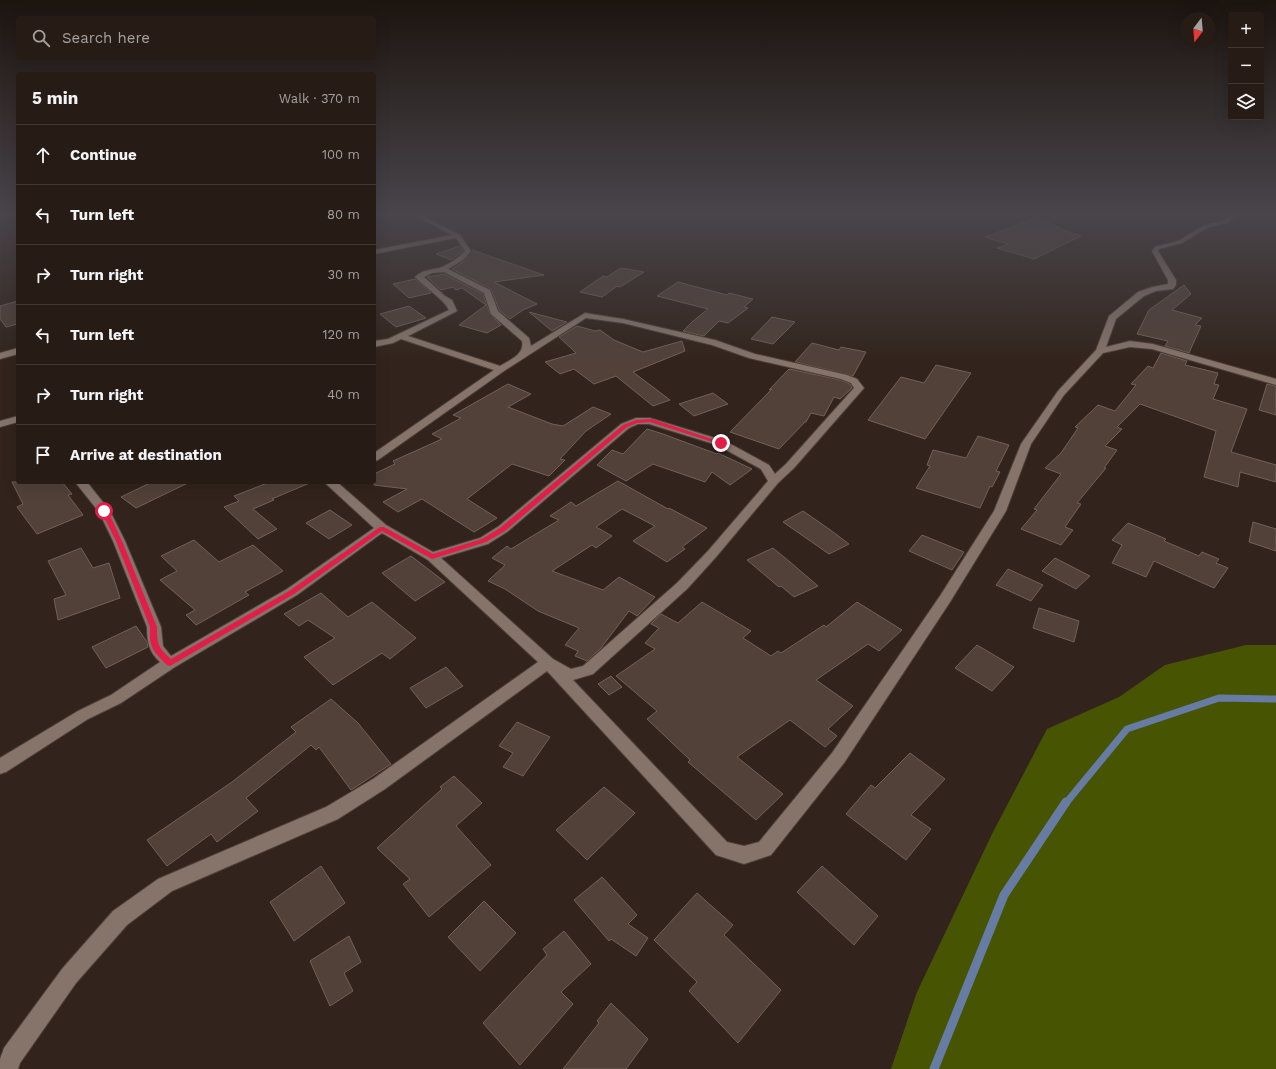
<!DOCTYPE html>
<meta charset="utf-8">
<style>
:root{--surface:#261b15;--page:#322822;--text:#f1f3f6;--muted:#a4a1a0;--line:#423934}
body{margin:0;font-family:"Work Sans",sans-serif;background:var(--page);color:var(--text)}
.controls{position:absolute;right:12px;top:12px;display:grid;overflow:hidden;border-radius:4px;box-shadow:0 4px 16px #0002}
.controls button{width:36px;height:36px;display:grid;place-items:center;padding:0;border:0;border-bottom:1px solid var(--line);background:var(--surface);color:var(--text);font:20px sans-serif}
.compass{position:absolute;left:1180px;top:12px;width:36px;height:36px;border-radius:50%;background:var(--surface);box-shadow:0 4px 16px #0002;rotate:196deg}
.stop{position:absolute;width:12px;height:12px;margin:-9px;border:3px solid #e11d48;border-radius:50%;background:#fff}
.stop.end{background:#e11d48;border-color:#fff;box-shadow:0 1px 4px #0008}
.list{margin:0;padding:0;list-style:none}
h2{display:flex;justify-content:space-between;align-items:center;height:52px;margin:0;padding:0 16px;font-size:17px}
h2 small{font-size:13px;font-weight:400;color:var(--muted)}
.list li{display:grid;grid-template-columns:26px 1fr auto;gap:12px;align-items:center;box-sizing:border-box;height:60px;padding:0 16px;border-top:1px solid var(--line)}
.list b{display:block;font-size:15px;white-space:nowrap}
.list em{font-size:13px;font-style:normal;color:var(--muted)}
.icon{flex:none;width:22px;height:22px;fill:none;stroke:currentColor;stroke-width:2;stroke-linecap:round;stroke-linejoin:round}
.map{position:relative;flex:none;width:1276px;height:1069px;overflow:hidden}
.search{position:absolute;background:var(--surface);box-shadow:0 4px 16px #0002;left:16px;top:16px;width:360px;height:44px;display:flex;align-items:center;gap:10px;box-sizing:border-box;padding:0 14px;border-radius:4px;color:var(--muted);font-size:15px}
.panel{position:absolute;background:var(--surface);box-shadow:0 4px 16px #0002;left:16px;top:72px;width:360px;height:412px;border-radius:4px}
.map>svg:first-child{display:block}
.green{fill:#475402}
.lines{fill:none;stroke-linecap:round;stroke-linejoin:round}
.stream-far1{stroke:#677ca4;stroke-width:7}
.stream{stroke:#677ca4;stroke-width:9}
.building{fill:#514139;stroke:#716158}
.street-casing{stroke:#4c4039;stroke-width:2}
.street{fill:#86746b;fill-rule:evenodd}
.route{fill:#e11d48}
</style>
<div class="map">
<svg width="1276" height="1069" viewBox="0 0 1276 1069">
<rect width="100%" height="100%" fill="#32241c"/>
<polygon class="green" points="1246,645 1276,645 1276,1069 891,1069 917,992 992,834 1047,729 1119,697 1165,665"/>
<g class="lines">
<polyline class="stream-far1" points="1066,803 1127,729 1219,698 1276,699"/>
<polyline class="stream" points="934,1069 1004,895 1066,802"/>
</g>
<g class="building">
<polygon points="1034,219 1060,227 1056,228 1081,236 1034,259 997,248 1008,244 985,237"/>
<polygon points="460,246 463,251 451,260 436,254"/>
<polygon points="472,250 544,275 494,282 537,304 523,310 510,319 499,310 491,289 452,269 464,261"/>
<polygon points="621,268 644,272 620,287 617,286 602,297 580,292 603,276 607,277"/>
<polygon points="444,274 483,294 490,314 501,325 487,333 459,325 486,305 462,288 456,290 453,287 441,290 427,277"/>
<polygon points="415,279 431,293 409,298 393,284"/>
<polygon points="678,282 727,295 729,293 753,299 744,307 748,308 728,323 719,321 704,336 691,333 683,331 692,322 708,309 657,296"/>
<polygon points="1184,285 1191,294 1172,310 1202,318 1195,325 1201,326 1189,353 1165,346 1168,341 1137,334 1149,310"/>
<polygon points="18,301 18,324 6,327 0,319 0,306"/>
<polygon points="409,306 426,318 396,327 380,314"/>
<polygon points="529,312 567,322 552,331"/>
<polygon points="772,317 795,322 773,344 751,339"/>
<polygon points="577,326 595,331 600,330 614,340 643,352 682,341 685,351 633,372 670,400 653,406 616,376 594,384 574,369 560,374 545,362 576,353 559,337"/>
<polygon points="812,343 839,350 841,347 866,352 853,376 795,362"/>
<polygon points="1161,353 1187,361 1185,365 1218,373 1214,384 1219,385 1213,399 1247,409 1231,452 1276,465 1276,482 1240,472 1238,487 1204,477 1216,431 1140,404 1117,427 1122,429 1105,446 1117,450 1104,468 1106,468 1077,503 1081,504 1065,527 1073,530 1061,545 1021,529 1037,510 1034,509 1061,474 1045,468 1061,453 1078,428 1075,427 1098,405 1115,411 1136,385 1131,384 1148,366 1153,368"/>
<polygon points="936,365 971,373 925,439 868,420 901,377 924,383"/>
<polygon points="789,369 841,380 850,384 852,388 840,399 834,397 824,416 811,413 806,422 805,422 779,449 730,432 772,389 769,390"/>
<polygon points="508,384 531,394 508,407 552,424 563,426 593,407 611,414 586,431 560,459 565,460 549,476 512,464 467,499 497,518 474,532 422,499 398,512 383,502 407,489 374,485 374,474 395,464 393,461 442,439 432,434 461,418 453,415"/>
<polygon points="1267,384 1276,386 1276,415 1259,410"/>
<polygon points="713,393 728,404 694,416 679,404"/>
<polygon points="647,429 663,434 717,454 718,453 752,469 730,485 712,472 705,482 653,464 626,481 597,465 612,450 623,454"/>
<polygon points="978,436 1009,445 996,471 1000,472 992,487 990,486 980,508 916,488 930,466 927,465 933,450 966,458"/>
<polygon points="618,481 668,509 669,508 707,528 682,547 685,549 667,562 633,541 655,526 622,509 596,527 612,536 596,548 592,545 552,571 603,590 619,577 655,597 637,616 629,611 601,648 587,661 575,656 578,651 565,645 579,628 538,611 505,589 488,581 505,565 492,558 507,546 511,549 559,520 550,516 571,502 576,506"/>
<polygon points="12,482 62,482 72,494 68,495 83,515 37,534 17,507 23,504"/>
<polygon points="152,482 190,482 136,508 121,497"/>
<polygon points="270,482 312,482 272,499 274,500 253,509 277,529 258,539 224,507 239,501 234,496"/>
<polygon points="330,510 352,525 329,539 306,523"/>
<polygon points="803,511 829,529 849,544 829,554 783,522"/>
<polygon points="1253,522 1276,529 1276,551 1249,542"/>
<polygon points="1128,523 1166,539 1164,541 1199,556 1202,552 1219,559 1216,563 1228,568 1214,588 1154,561 1146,577 1112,563 1122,545 1112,540"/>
<polygon points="922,535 964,552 952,570 909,551"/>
<polygon points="194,540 219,562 253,545 283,571 245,592 249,595 196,625 186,615 195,610 160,580 177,571 161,556"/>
<polygon points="81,548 93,568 109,563 120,598 58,620 54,599 66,595 48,561"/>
<polygon points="773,548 790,562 818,586 794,597 781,586 779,587 747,560"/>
<polygon points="411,556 445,582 415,601 382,573"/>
<polygon points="1055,558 1090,576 1076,589 1042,571"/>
<polygon points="1008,569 1043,585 1031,601 996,585"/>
<polygon points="321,593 348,617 372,602 416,638 390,659 382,653 333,685 304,657 335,638 308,620 299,626 284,614"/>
<polygon points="702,602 751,631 743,638 771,656 778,651 781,653 824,625 826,627 857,602 902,630 879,651 868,644 816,680 853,706 828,729 837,736 825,747 790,720 737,757 783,794 756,820 688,762 690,760 647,719 657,711 616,676 655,649 645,643 659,628 651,624 661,614 678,623"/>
<polygon points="1039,608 1079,621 1074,642 1033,628"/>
<polygon points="136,626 147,642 148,647 106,668 92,647"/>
<polygon points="977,645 1014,667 992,691 955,668"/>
<polygon points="446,667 463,686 426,708 410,688"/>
<polygon points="611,676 622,687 609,695 598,684"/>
<polygon points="331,699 358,723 391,764 351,790 319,747 316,750 311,745 246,798 258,811 217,842 211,834 167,866 147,840 232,782 296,732 291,727"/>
<polygon points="517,722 550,737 523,776 503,767 513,753 499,746"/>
<polygon points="910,753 945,779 911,815 931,829 906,860 846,814 871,785 875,788"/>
<polygon points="454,776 482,803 456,826 491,865 429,917 403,884 410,879 377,848 442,789 440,787"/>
<polygon points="604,787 635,813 587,860 556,830"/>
<polygon points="321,866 345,903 294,941 270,902"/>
<polygon points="822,866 878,916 854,945 797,892"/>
<polygon points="602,877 637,915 628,924 648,938 636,956 611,939 609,941 574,900"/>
<polygon points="697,893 733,925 724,935 781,990 738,1043 689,991 697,982 654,940"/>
<polygon points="484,901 516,933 480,971 448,937"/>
<polygon points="564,931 591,964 561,992 573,1004 520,1065 483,1023 547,955 543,949"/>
<polygon points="349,936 361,962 344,973 353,991 330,1006 310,961"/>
<polygon points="611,1003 648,1039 626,1069 563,1069 599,1023 597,1021"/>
</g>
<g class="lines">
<g class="street-casing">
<g id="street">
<path d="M412,214H419L460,235L471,251L463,260L448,269L490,290L498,311L529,338L531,346L585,313L623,319L715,340L755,354L847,375L857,379L864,388L794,468L778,483L716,557L687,589L593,674L573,680L727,842L744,846L759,842L832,753L940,596L994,511L1021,444L1058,391L1096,350L1109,316L1138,292L1152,287L1168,284V280L1152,251L1155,247L1178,241L1205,225L1223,221L1232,214H1239L1227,223L1209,227L1182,243L1159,249L1158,251L1176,280V285L1173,289L1156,291L1144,296L1116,319L1106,347L1130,341L1153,344L1276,379V385L1152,349L1130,347L1103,353L1064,395L1031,444L1006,511L950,602L844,763L771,855L744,864L716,855L547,671L385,789L338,819L172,891L127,925L76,983L20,1063L18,1069H0V1059L4,1048L62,969L113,911L158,879L326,807L373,779L538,662L428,560L382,533L297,595L175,667L121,703L88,719L6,772L0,774V758L78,711L111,695L160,662C149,652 147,642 147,627L113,541L99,512L75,482H87L110,511L125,541L161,627L163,646L171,656L287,589L374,528L324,482H337L386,525L433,552L480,538L499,526L621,424L636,418H650L725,441L769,465L775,474L786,464L854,388L851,383L841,379L749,358L712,345L623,323L586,318L504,371L378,460L374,461V453L494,370L401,339L393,343L374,347V341L388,339L449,310C443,298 425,288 415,277C422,270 430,270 439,268C446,266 459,258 465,251L456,238L374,254V250L452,235ZM444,272L484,293L491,314L522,341C525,354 510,360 500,366L408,336L457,311L452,300L445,296L424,277L432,273ZM638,424H649L717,445L761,469L768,481L708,551L677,583L583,666L571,669L553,659L441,558L488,544L507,532L629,428Z"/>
<polygon points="18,348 18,354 0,359 0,353"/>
<polygon points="18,416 18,422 0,427 0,421"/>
</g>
</g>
<use href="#street" class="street"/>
</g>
<linearGradient id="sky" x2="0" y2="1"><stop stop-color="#1c140f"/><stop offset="0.59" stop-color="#49454b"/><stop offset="1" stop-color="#49454b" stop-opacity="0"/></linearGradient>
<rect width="1276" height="363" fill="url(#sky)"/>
<path class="route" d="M652,419L724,443L719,444L650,422L637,423L627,427L505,531L486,542L432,559L382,531L294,594L170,666L167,665C153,651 149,648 150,627L116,541L101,511L107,509L122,541L157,627C157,645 158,647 171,659L289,591L380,527H384L433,554L482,539L500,528L623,425L636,420Z"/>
</svg>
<div class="controls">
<button>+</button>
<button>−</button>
<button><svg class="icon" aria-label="layers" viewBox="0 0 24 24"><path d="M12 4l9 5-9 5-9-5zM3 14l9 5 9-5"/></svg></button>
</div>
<svg class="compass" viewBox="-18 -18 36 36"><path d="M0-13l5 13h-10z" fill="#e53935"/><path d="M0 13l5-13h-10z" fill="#a4a1a0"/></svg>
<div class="stop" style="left:104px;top:511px"></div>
<div class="stop end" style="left:721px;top:443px"></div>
<div class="search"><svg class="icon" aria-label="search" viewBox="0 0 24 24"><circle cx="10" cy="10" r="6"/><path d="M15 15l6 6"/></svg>Search here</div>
<section class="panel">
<h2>5 min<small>Walk · 370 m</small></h2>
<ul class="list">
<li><svg class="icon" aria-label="ahead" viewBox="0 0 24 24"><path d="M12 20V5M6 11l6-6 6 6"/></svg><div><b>Continue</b></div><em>100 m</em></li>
<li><svg class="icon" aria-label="left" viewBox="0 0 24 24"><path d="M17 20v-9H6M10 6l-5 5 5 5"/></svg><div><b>Turn left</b></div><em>80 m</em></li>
<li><svg class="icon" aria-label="right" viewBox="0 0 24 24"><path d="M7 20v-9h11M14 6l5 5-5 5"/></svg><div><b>Turn right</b></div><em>30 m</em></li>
<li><svg class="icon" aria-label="left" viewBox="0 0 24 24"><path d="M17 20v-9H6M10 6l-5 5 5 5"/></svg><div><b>Turn left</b></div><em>120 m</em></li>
<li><svg class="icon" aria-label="right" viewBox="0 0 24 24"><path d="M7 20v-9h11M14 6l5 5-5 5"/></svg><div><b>Turn right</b></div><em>40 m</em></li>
<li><svg class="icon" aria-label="arrive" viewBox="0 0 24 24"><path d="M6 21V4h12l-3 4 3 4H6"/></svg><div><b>Arrive at destination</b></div></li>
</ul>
</section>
</div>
